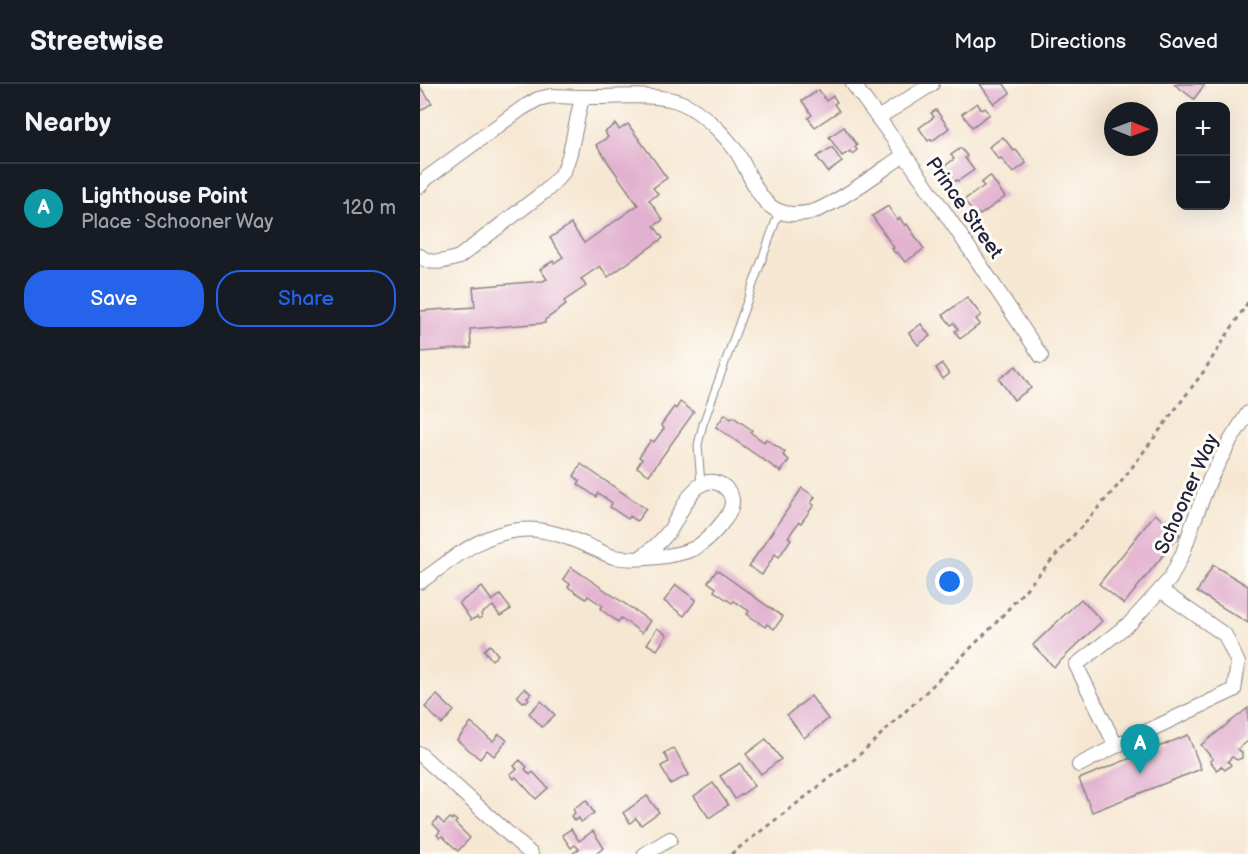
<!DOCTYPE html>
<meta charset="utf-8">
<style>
:root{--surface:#171b24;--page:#242831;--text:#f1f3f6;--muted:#9ea1a6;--line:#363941;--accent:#2563eb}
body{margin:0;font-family:"Balsamiq Sans",sans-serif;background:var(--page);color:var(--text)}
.controls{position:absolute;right:18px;top:18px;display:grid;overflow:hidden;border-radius:12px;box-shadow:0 6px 24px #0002}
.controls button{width:54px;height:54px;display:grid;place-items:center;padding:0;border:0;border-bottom:2px solid var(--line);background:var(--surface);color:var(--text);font:30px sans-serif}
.compass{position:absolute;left:684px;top:18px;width:54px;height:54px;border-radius:50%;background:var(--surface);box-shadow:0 6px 24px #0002;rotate:91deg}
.you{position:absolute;left:530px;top:498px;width:21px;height:21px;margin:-15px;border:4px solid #fff;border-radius:50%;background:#1a73e8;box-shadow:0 0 0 9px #1a73e833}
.badge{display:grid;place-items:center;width:39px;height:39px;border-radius:50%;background:var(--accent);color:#fff;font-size:20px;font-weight:700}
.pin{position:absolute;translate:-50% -50px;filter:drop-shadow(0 2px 3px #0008)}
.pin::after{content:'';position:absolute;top:32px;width:21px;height:18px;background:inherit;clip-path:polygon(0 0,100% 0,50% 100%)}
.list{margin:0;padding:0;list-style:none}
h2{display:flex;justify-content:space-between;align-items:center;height:78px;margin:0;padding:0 24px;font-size:26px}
h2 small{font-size:20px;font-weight:400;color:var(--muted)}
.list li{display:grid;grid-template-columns:39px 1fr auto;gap:18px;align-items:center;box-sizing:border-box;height:90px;padding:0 24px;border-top:2px solid var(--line)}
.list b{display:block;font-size:22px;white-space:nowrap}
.list p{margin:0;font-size:20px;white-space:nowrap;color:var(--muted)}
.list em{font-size:20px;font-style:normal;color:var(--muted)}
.actions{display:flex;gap:12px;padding:18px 24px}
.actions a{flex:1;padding:14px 0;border:2px solid var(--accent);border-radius:24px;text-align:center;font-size:21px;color:var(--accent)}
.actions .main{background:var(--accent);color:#fff}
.map{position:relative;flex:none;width:828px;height:770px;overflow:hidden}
header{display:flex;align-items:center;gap:36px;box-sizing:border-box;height:84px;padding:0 30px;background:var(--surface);border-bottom:2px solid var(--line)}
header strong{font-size:28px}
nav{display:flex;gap:33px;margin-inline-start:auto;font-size:21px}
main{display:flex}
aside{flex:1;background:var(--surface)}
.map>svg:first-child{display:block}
.building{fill:#e2b1cf}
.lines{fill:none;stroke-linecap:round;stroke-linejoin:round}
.lane-casing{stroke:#8c8486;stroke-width:9}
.street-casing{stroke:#8c8486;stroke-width:16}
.path{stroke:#8c8486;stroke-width:3;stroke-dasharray:4.5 4.5;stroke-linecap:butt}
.lane{stroke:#fff;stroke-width:7}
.street{stroke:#fff;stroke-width:14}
.labels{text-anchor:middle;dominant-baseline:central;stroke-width:6;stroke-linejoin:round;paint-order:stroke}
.street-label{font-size:20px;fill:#22223b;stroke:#fdfcf7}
</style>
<header>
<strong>Streetwise</strong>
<nav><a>Map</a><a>Directions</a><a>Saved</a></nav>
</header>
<main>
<aside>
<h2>Nearby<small></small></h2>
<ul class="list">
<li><span class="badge" style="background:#0f9aa8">A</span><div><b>Lighthouse Point</b><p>Place · Schooner Way</p></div><em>120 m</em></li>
</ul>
<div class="actions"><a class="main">Save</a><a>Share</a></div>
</aside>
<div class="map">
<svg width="828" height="770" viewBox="0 0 828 770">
<rect width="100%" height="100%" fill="#fdfcf7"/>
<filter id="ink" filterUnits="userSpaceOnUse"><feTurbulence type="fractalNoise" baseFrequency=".0167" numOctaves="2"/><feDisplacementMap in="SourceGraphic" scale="12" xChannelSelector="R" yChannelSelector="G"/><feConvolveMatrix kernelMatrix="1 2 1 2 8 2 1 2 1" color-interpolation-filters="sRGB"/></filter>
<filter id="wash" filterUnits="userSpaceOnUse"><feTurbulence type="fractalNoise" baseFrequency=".008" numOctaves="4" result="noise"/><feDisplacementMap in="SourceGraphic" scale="24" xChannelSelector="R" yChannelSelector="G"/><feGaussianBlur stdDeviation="1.35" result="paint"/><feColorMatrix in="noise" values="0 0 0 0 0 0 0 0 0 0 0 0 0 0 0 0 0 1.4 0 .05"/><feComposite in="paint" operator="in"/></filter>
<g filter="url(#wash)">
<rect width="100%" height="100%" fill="#f6e7d2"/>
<g id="blocks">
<g class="building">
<polygon points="560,0 584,0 590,9 574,20"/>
<polygon points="754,0 785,0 774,15"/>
<polygon points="0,3 12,19 0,27"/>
<polygon points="399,6 406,17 413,12 417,18 414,20 419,27 395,43 388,34 392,31 382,17"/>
<polygon points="557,19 562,26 565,24 570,30 552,43 542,30"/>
<polygon points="516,26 529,44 512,57 511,55 508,57 499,44 514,33 511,29"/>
<polygon points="196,40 199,46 208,40 247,94 233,104 238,110 229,116 243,136 234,142 243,154 188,193 180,182 161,195 166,202 144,217 146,221 125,236 125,239 50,245 51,264 0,268 0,227 55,223 53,203 123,197 127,195 120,185 133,177 134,179 143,173 130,154 151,140 164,159 218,121 176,61 188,53 185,48"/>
<polygon points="424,43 437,61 435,63 437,66 432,70 430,67 422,72 409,53"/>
<polygon points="583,53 594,67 596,66 606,79 593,89 581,74 579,75 569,63"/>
<polygon points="412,63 422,78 408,88 397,73"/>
<polygon points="541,64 547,72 545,74 554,86 538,97 537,96 532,99 522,84 534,75 531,71"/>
<polygon points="570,92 585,113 560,131 558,129 555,131 544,116 564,102 561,99"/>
<polygon points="468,122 477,136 480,134 485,142 487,140 504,165 485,178 477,168 475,169 472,165 474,164 452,132"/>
<polygon points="547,213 561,231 556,235 560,240 540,255 535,247 538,245 534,239 531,241 523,231"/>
<polygon points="501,240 510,252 498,261 489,249"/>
<polygon points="522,280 529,290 523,295 516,284"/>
<polygon points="596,282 611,304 594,316 579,295"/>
<polygon points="260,318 274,328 229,391 217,383 222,375 219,373 231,356 234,358 244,344 241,341 254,323 256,325"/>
<polygon points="305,330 311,335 313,333 332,346 330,348 344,358 346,355 365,368 363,371 369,376 361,388 296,343"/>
<polygon points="161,380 226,425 217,437 210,432 208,435 190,423 192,419 178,409 176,413 158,400 160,397 154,392"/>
<polygon points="382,404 395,413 391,419 394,421 381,439 379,438 368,453 371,455 359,473 355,470 342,491 329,482"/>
<polygon points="735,430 760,450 704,520 679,500"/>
<polygon points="793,481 828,502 828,539 777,508"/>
<polygon points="151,483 230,537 222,549 201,534 198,538 180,525 183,522 168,512 166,515 148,503 150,500 143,495"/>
<polygon points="297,486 363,533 354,545 347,540 345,543 327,530 329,527 314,517 312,519 294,507 296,504 288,498"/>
<polygon points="256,501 276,516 264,532 244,517"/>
<polygon points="62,503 72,517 80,511 91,525 80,532 73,522 61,530 62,533 59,535 57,533 51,536 39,519"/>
<polygon points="661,515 682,537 634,583 613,561"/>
<polygon points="237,544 247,551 237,566 227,560"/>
<polygon points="70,561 78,571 72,576 64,566"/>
<polygon points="105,604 111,610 107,613 109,615 106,618 105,617 103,618 97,612"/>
<polygon points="17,611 34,627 22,640 5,623"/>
<polygon points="391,612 408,635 384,654 367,631"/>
<polygon points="121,617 135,631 122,643 109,629"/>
<polygon points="828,624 828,657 818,665 822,669 822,674 817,676 812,673 808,677 811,681 805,686 801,682 797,686 790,677 793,675 781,661"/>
<polygon points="51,639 73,657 79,650 87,656 74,672 67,666 60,675 37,656"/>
<polygon points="768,651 781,685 672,728 659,695"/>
<polygon points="346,655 361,675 341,690 326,670"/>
<polygon points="254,664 269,691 250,700 241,682 249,678 244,669"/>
<polygon points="100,676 107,683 105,685 110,691 113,688 128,704 116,715 96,693 94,695 90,690 97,685 94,682"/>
<polygon points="320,679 334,702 315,715 300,692"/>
<polygon points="293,699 308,721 289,734 274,712"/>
<polygon points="227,712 239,728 221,741 216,734 210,739 203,729"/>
<polygon points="166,716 174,729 161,738 159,734 154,737 151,732 155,729 153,725"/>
<polygon points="18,734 24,740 30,734 32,736 33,734 37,737 35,739 50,754 38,767 22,752 20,754 17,751 20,747 13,740"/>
<polygon points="151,745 159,757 173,747 184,764 175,770 152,770 159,765 155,761 151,764 142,751"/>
</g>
</g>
</g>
<g filter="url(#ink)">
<use href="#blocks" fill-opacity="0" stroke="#8c8486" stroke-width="1.5"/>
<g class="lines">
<g class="lane-casing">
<polyline id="lane" points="281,400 278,361 283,340 359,128"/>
</g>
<g class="street-casing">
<g id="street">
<path d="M433,0C499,88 560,180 621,272"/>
<polyline points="458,34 512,0"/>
<path d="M0,102L7,94L101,25L118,15L131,12C142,12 152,13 163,13C191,14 237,8 262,19C281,27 304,50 316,67C332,90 339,131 374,130C384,130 395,128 404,123C431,110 459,88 484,71"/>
<path d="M0,172C11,182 26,177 39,173L128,105L144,87L150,69L162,13"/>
<path d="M0,498C32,476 59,450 99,446C125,443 150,454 173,464C180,467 187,471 194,473C215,477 256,473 275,464C285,458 295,448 302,439C309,431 317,417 308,407C305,402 299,399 293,398C272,395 260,432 250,446C241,458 232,466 220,474"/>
<polyline points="696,662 656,581 711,538 750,495 763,469 773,439 790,395 810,357 828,329"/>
<polyline points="0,670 111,770"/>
<polyline points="659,681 696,662 814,606 818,579 805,551 740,506"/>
<polyline points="225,770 250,755"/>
</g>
</g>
<polyline class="path" points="311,770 436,674 507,607 574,541 701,398 784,287 828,218"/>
<use href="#lane" class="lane"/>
<use href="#street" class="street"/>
</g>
</g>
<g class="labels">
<g class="street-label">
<text transform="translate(544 124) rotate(55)">Prince Street</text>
<text transform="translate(767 410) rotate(-66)">Schooner Way</text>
</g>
</g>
</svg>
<div class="controls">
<button>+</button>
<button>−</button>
</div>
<svg class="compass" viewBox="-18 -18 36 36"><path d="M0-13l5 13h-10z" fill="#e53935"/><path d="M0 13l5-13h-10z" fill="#9ea1a6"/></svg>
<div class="you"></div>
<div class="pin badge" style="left:720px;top:690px;background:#0f9aa8">A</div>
</div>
</main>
